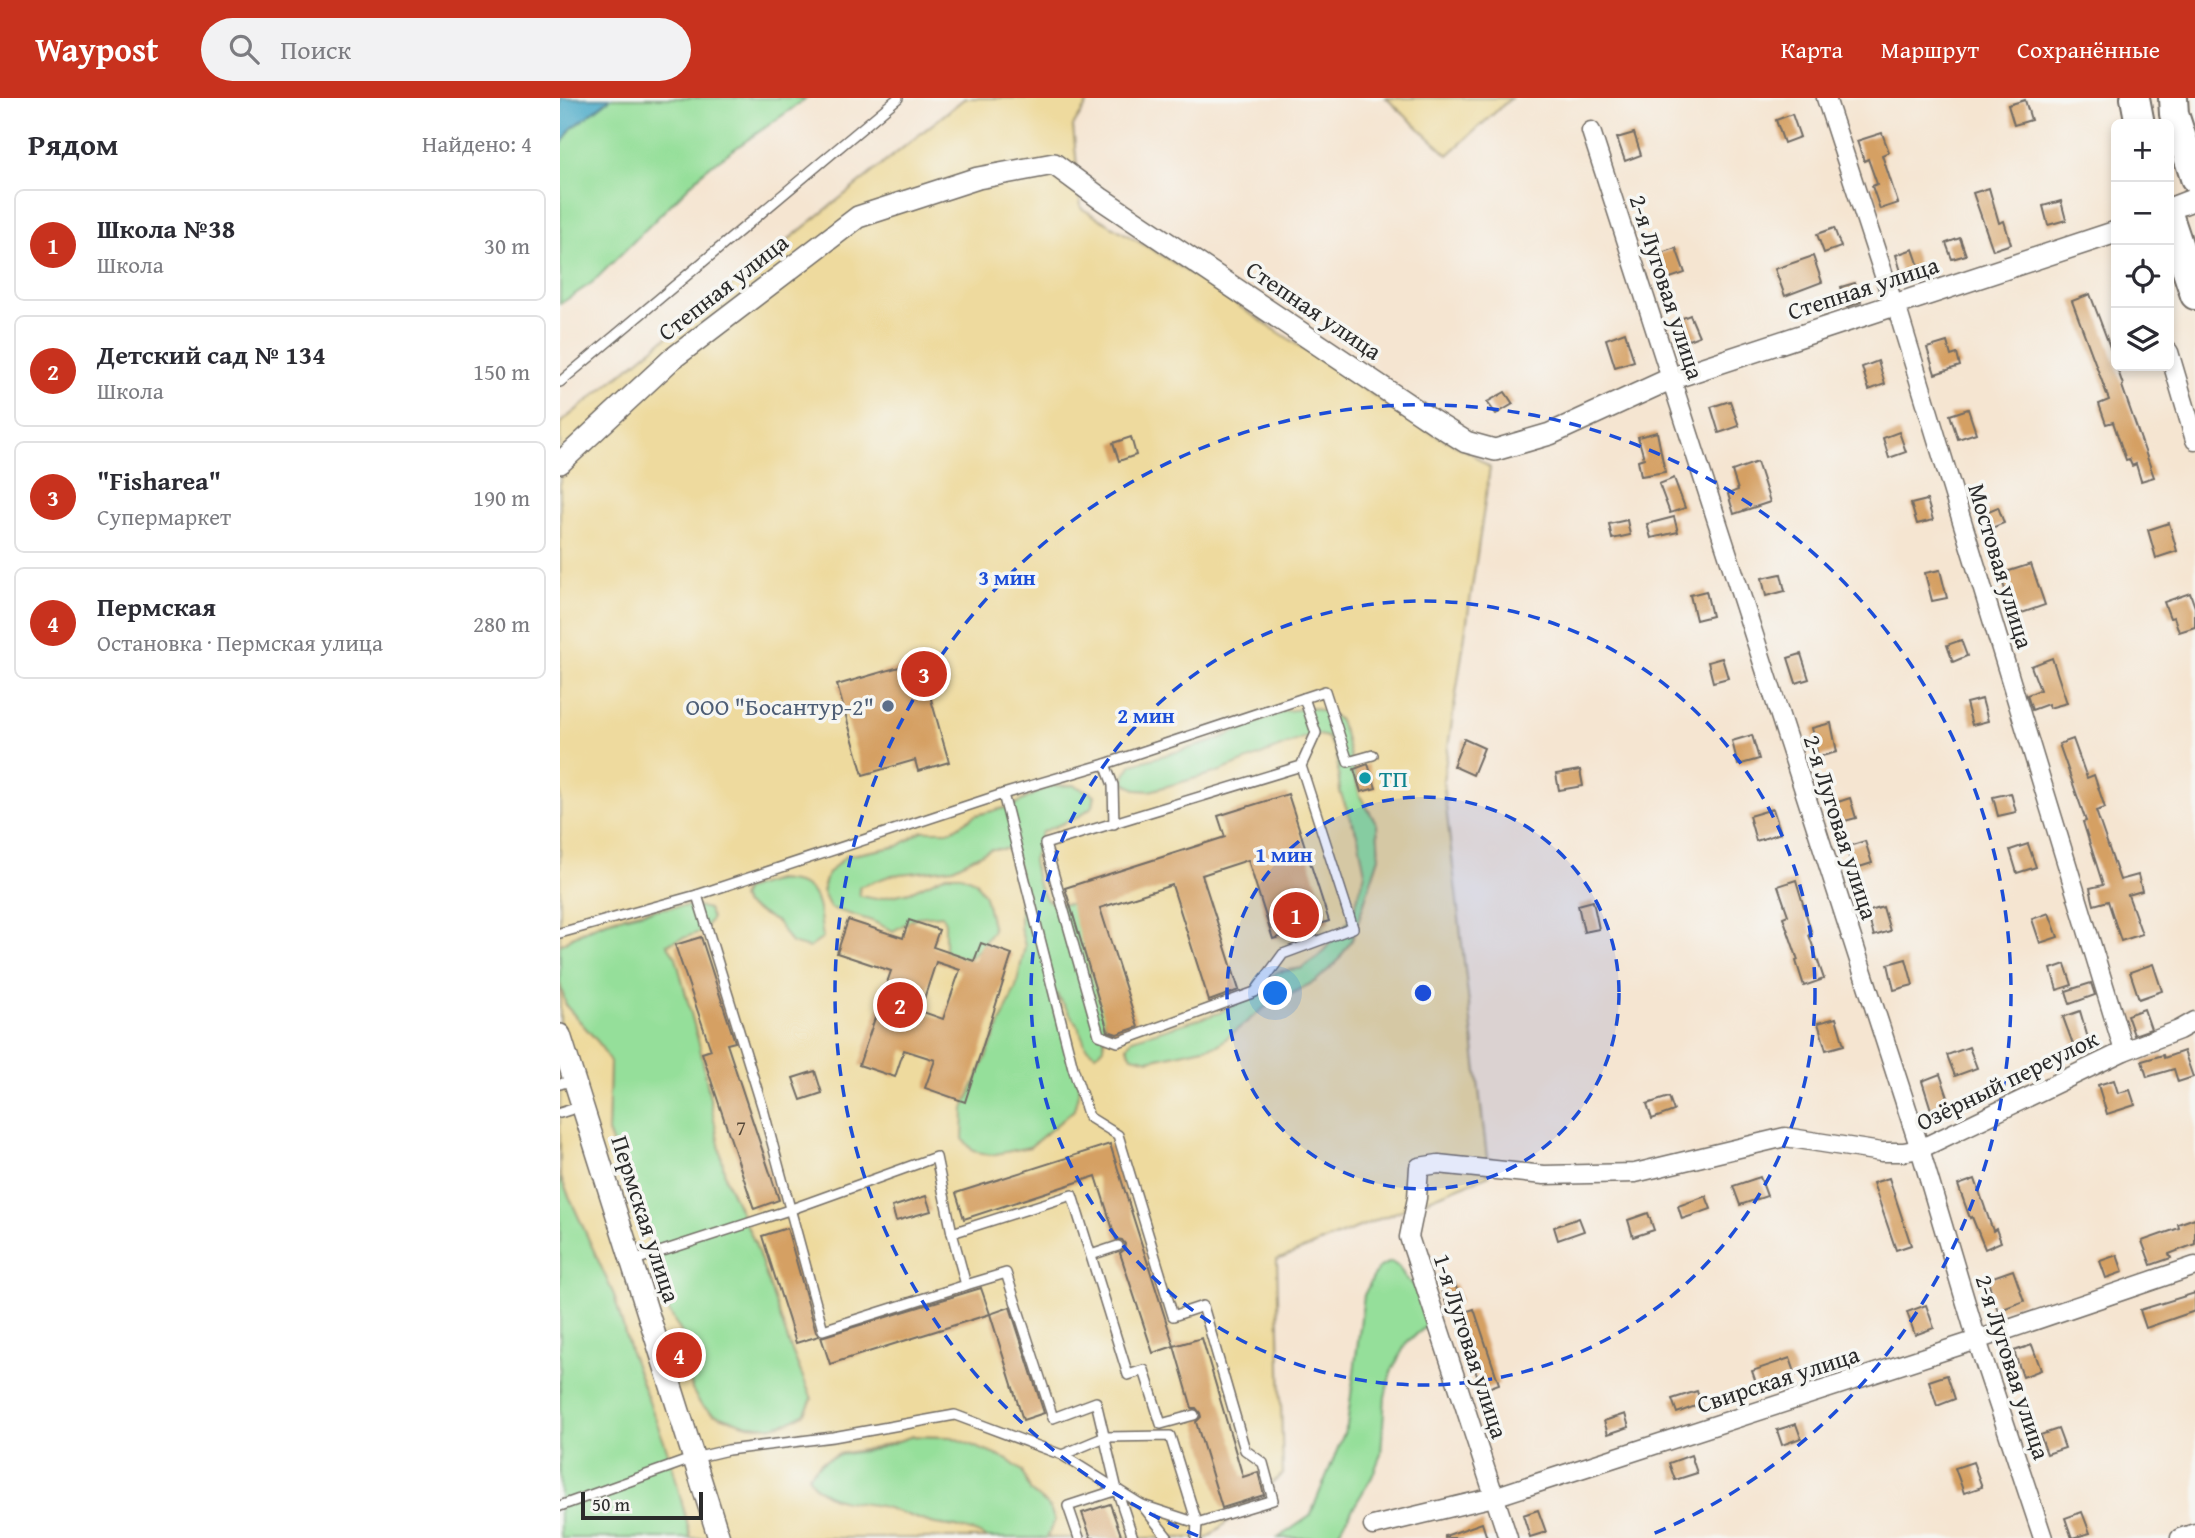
<!DOCTYPE html>
<html lang="ru">
<meta charset="utf-8">
<style>
:root{--surface:#fff;--page:#f2f2f3;--text:#2b2b33;--muted:#7c7c81;--line:#e1e1e2;--accent:#c8321e}
body{margin:0;font-family:"Gentium Book Plus",serif;background:var(--page);color:var(--text)}
.controls{position:absolute;right:21px;top:21px;display:grid;overflow:hidden;border-radius:10px;box-shadow:0 4px 10px #0003}
.controls button{width:63px;height:63px;display:grid;place-items:center;padding:0;border:0;border-bottom:2px solid var(--line);background:var(--surface);color:var(--text);font:35px sans-serif}
.scale{position:absolute;left:21px;bottom:18px;width:122px;box-sizing:border-box;padding-left:7px;border:4px solid #2b2b2b;border-top:0;font-size:19px;line-height:24px;white-space:nowrap;color:#2b2b2b;-webkit-text-stroke:5px #f6f6f2;paint-order:stroke}
.you{position:absolute;left:716px;top:896px;width:24px;height:24px;margin:-18px;border:5px solid #fff;border-radius:50%;background:#1a73e8;box-shadow:0 0 0 10px #1a73e833}
.badge{display:grid;place-items:center;width:46px;height:46px;border-radius:50%;background:var(--accent);color:#fff;font-size:23px;font-weight:700}
.pin{position:absolute;translate:-50% -50%;border:4px solid #fff;box-shadow:0 2px 7px #0006}
.list{margin:0;padding:0;list-style:none}
h2{display:flex;justify-content:space-between;align-items:center;height:91px;margin:0;padding:0 28px;font-size:30px}
h2 small{font-size:23px;font-weight:400;color:var(--muted)}
.list li{display:grid;grid-template-columns:46px 1fr auto;gap:21px;align-items:center;box-sizing:border-box;height:112px;margin:0 14px 14px;padding:0 14px;border:2px solid var(--line);border-radius:10px}
.list b{display:block;font-size:26px;white-space:nowrap}
.list p{margin:0;font-size:23px;white-space:nowrap;color:var(--muted)}
.list em{font-size:23px;font-style:normal;color:var(--muted)}
.icon{flex:none;width:38px;height:38px;fill:none;stroke:currentColor;stroke-width:2;stroke-linecap:round;stroke-linejoin:round}
.map{position:relative;flex:none;width:1635px;height:1440px;overflow:hidden}
header{display:flex;align-items:center;gap:42px;box-sizing:border-box;height:98px;padding:0 35px;background:var(--accent);color:#fff}
header strong{font-size:33px}
nav{display:flex;gap:38px;margin-inline-start:auto;font-size:24px}
.search{width:490px;height:63px;background:var(--page);display:flex;align-items:center;gap:18px;box-sizing:border-box;padding:0 24px;border-radius:38px;color:var(--muted);font-size:26px}
main{display:flex}
aside{flex:1;background:var(--surface)}
.map>svg:first-child{display:block}
.green{fill:#95df9a;stroke:#608562;stroke-width:2}
.sand{fill:#eeda9e;stroke:#8c8264;stroke-width:2;fill-rule:evenodd}
.water{fill:#47a9c7;stroke:#396a79;stroke-width:2}
.building{fill:#d5a063;fill-rule:evenodd}
.lines{fill:none;stroke-linecap:round;stroke-linejoin:round}
.service-casing{stroke:#726c65;stroke-width:12}
.minor-casing{stroke:#726c65;stroke-width:21}
.tertiary-casing{stroke:#726c65;stroke-width:24}
.primary-casing{stroke:#726c65;stroke-width:32}
.service{stroke:#fff;stroke-width:9}
.minor{stroke:#fff;stroke-width:18}
.tertiary{stroke:#fff;stroke-width:21}
.primary{stroke:#fff;stroke-width:28}
.ring{fill:none;stroke:#1d4ed8;stroke-width:3.5;stroke-dasharray:12 9}
.service-dot{fill:#5c6f8a;stroke:#f6f6f2;stroke-width:2.5}
.culture-dot{fill:#0f9aa8;stroke:#f6f6f2;stroke-width:2.5}
.labels{text-anchor:middle;dominant-baseline:central;stroke-width:7;stroke-linejoin:round;paint-order:stroke}
.number-label{font-size:21px;fill:#564839}
.street-label{font-size:24px;fill:#2b2b2b;stroke:#f6f6f2}
.service-label{font-size:24px;fill:#4e5e75;stroke:#f6f6f2;text-anchor:end}
.culture-label{font-size:24px;fill:#0d838f;stroke:#f6f6f2;text-anchor:start}
.centre{fill:#1d4ed8;stroke:#f6f6f2;stroke-width:3.5}
.ring-label{font-size:21px;text-anchor:middle;font-weight:bold;fill:#1d4ed8;stroke:#f6f6f2;stroke-width:7;stroke-linejoin:round;paint-order:stroke}
</style>
<header>
<strong>Waypost</strong>
<div class="search"><svg class="icon" aria-label="search" viewBox="0 0 24 24"><circle cx="10" cy="10" r="6"/><path d="M15 15l6 6"/></svg>Поиск</div>
<nav><a>Карта</a><a>Маршрут</a><a>Сохранённые</a></nav>
</header>
<main>
<aside>
<h2>Рядом<small>Найдено: 4</small></h2>
<ul class="list">
<li><span class="badge">1</span><div><b>Школа №38</b><p>Школа</p></div><em>30 m</em></li>
<li><span class="badge">2</span><div><b>Детский сад № 134</b><p>Школа</p></div><em>150 m</em></li>
<li><span class="badge">3</span><div><b>&quot;Fisharea&quot;</b><p>Супермаркет</p></div><em>190 m</em></li>
<li><span class="badge">4</span><div><b>Пермская</b><p>Остановка · Пермская улица</p></div><em>280 m</em></li>
</ul>
</aside>
<div class="map">
<svg width="1635" height="1440" viewBox="0 0 1635 1440">
<rect width="100%" height="100%" fill="#f6f6f2"/>
<filter id="ink" filterUnits="userSpaceOnUse"><feTurbulence type="fractalNoise" baseFrequency=".0143" numOctaves="2"/><feDisplacementMap in="SourceGraphic" scale="14" xChannelSelector="R" yChannelSelector="G"/><feConvolveMatrix kernelMatrix="1 2 1 2 8 2 1 2 1" color-interpolation-filters="sRGB"/></filter>
<filter id="wash" filterUnits="userSpaceOnUse"><feTurbulence type="fractalNoise" baseFrequency=".00686" numOctaves="4" result="noise"/><feDisplacementMap in="SourceGraphic" scale="28" xChannelSelector="R" yChannelSelector="G"/><feGaussianBlur stdDeviation="1.57" result="paint"/><feColorMatrix in="noise" values="0 0 0 0 0 0 0 0 0 0 0 0 0 0 0 0 0 1.4 0 .05"/><feComposite in="paint" operator="in"/></filter>
<g filter="url(#wash)">
<rect width="100%" height="100%" fill="#f5e5d1"/>
<g class="green">
<polygon points="51,0 247,0 146,71 33,184 0,206 0,48 11,31"/>
<polygon points="753,610 770,615 778,621 784,634 800,698 817,726 819,759 792,842 776,865 756,883 704,910 658,947 588,962 572,959 567,949 572,941 695,894 717,874 742,870 798,739 780,694 776,654 658,674 590,693 577,692 565,685 564,677 572,666 652,644 723,613"/>
<path d="M514,687L535,697L533,708L518,719L482,734L512,806L545,917L544,950L535,957L526,949L518,928L520,989L514,1012L470,1049L302,1089L231,845L217,824L185,807L181,800L184,792C212,783 245,769 258,807L268,775L286,758L338,748L362,733H391L416,717L452,708L489,688Z"/>
<path d="M114,808H139L148,811L152,820L143,833L107,846L116,859L140,949L166,1082L195,1145L230,1248L252,1301L245,1315L229,1324L209,1329L188,1327L153,1316L141,1307L132,1292L122,1236L108,1212L98,1167L48,1034L50,964L39,945L6,908L0,886V847C37,822 71,817 114,808Z"/>
<polygon points="0,1078 54,1197 71,1256 111,1362 131,1440 2,1440 0,1434"/>
<polygon points="831,1164 839,1169 846,1181 862,1193 873,1216 868,1227 847,1244 831,1274 825,1299 821,1356 812,1379 775,1440 718,1440 750,1418 787,1328 804,1197 818,1170"/>
<path d="M353,1338L392,1339L448,1362L463,1373L471,1394L488,1407L495,1422L487,1440H427L397,1429L374,1426L322,1409L281,1403L254,1389L248,1377C273,1352 283,1358 315,1351C328,1348 340,1342 353,1338Z"/>
</g>
<g class="sand">
<path d="M405,0H531L513,28L521,110L608,161L866,332L911,355L930,370L883,683L929,1077L717,1162L723,1376L648,1440H487L495,1422L488,1407L471,1394L462,1373L448,1362L392,1339L353,1338L315,1350L278,1356L261,1364L248,1378C264,1408 295,1402 324,1409C341,1414 358,1422 375,1426C392,1429 411,1430 427,1440H131L111,1362L71,1256L54,1197L0,1078V886L6,908L39,945L50,964L48,1034L98,1167L108,1212L122,1236L132,1292L141,1307L153,1316L188,1327L209,1329L229,1324L245,1315L252,1301L230,1248L195,1145L166,1082L140,949L116,859L107,846L143,833L152,820L148,811C127,803 77,814 55,820C36,825 16,836 0,847V325ZM753,610L770,615L778,621L784,634L800,698L817,726L819,759L792,842L776,865L756,883L704,910L658,947L589,962L572,958L567,949L572,941L659,915L695,894L717,874L742,870L759,858L792,819L805,775L798,739L780,694L776,654L767,639L758,637L743,640L658,674L590,693L577,692L565,685V677L572,666L652,644L723,613ZM514,687L535,697L533,708L518,719L482,734L473,762L477,784L486,801L494,806H512L545,917L544,950L535,956L526,949L518,928L496,895L520,989L514,1012L470,1049L431,1057L413,1053L403,1041L404,1010L456,889L465,848L460,829V777L456,761L448,751H431L393,770L332,777L299,789L300,798L316,801L350,794L386,777H401L415,783L425,798L433,832C425,843 410,870 393,861C390,859 387,856 385,853V824L382,817L357,819L333,833L312,823L270,810L262,793L268,775L286,758L338,748L362,733H391L416,717L452,708L489,688ZM216,782C262,784 257,801 263,840L249,850L231,845L217,824L185,807L181,800L184,792Z"/>
<polygon points="826,0 951,0 888,57"/>
</g>
<polygon class="water" points="0,0 51,0 11,31 0,48"/>
<g id="blocks">
<g class="building">
<polygon points="1465,2 1471,22 1454,27 1448,7"/>
<polygon points="1232,16 1240,39 1224,45 1216,22"/>
<polygon points="1074,35 1081,57 1065,63 1057,40"/>
<polygon points="1322,35 1329,54 1322,57 1338,105 1320,111 1312,88 1317,86 1308,61 1304,63 1297,43"/>
<polygon points="1429,90 1439,125 1444,123 1451,146 1433,152 1413,95"/>
<polygon points="1501,103 1506,122 1488,127 1483,108"/>
<polygon points="1274,130 1281,149 1264,155 1257,136"/>
<polygon points="1400,140 1406,157 1392,161 1386,145"/>
<polygon points="1116,150 1125,175 1107,181 1098,156"/>
<polygon points="1353,151 1360,171 1342,177 1336,157"/>
<polygon points="1253,158 1262,184 1225,198 1215,171"/>
<polygon points="1295,185 1301,204 1287,209 1281,189"/>
<polygon points="1530,196 1547,241 1563,287 1562,288 1594,379 1581,383 1576,366 1572,368 1569,361 1566,362 1553,324 1546,326 1539,306 1549,302 1512,203"/>
<polygon points="1130,217 1139,238 1123,244 1115,223"/>
<polygon points="1065,234 1074,263 1055,269 1046,241"/>
<polygon points="1387,244 1391,258 1397,256 1400,268 1375,276 1367,250"/>
<polygon points="1318,263 1325,286 1309,292 1302,269"/>
<polygon points="945,294 953,306 936,316 927,304"/>
<polygon points="1170,303 1179,328 1159,335 1151,309"/>
<polygon points="1408,311 1416,335 1398,341 1390,317"/>
<polygon points="1097,334 1105,374 1081,378 1078,362 1084,360 1078,339"/>
<polygon points="1339,334 1346,354 1329,360 1323,340"/>
<polygon points="571,339 576,357 559,363 553,345"/>
<polygon points="1197,364 1210,404 1174,416 1168,396 1178,392 1172,373"/>
<polygon points="1114,380 1125,410 1110,415 1099,386"/>
<polygon points="1367,402 1373,422 1357,426 1351,406"/>
<polygon points="1438,409 1444,425 1427,432 1421,416"/>
<polygon points="1114,419 1118,434 1091,440 1087,426"/>
<polygon points="1067,422 1070,437 1052,441 1049,426"/>
<polygon points="1609,425 1617,453 1596,460 1588,432"/>
<polygon points="1471,466 1485,507 1459,516 1453,499 1448,501 1440,476"/>
<polygon points="1380,472 1387,500 1372,503 1365,475"/>
<polygon points="1221,476 1225,493 1206,498 1202,480"/>
<polygon points="1146,493 1152,518 1136,522 1130,497"/>
<polygon points="1630,495 1635,509 1635,529 1619,534 1614,519 1610,520 1604,504"/>
<polygon points="1401,542 1407,558 1393,564 1387,547"/>
<polygon points="1241,556 1249,581 1236,585 1228,560"/>
<polygon points="1162,560 1168,580 1153,584 1148,564"/>
<polygon points="1492,560 1507,605 1489,610 1488,606 1472,612 1467,597 1480,592 1471,568"/>
<polygon points="360,563 389,664 358,673 355,662 303,677 277,587"/>
<polygon points="1422,601 1428,623 1412,627 1406,605"/>
<polygon points="1271,625 1277,654 1258,659 1252,630"/>
<polygon points="1192,637 1199,661 1178,667 1172,643"/>
<polygon points="904,641 924,650 913,677 893,668"/>
<polygon points="1513,641 1527,680 1534,677 1545,710 1536,713 1560,782 1578,777 1582,793 1568,797 1582,836 1561,843 1548,803 1534,807 1530,790 1543,787 1523,724 1526,723 1499,646"/>
<polygon points="808,666 816,690 801,694 794,671"/>
<polygon points="1020,672 1023,688 999,692 996,676"/>
<polygon points="1451,695 1456,714 1438,718 1433,699"/>
<polygon points="728,696 769,823 713,841 688,762 642,777 679,892 649,903 612,787 540,810 578,929 557,936 548,933 505,790 665,739 658,718"/>
<polygon points="1290,700 1296,720 1277,725 1272,706"/>
<polygon points="1213,711 1221,735 1196,743 1189,718"/>
<polygon points="1305,743 1312,765 1293,771 1286,749"/>
<polygon points="1468,746 1476,769 1457,775 1450,752"/>
<polygon points="1236,782 1252,836 1249,837 1264,881 1244,888 1236,863 1238,862 1223,819 1228,817 1218,788"/>
<polygon points="1033,803 1039,831 1024,834 1018,807"/>
<polygon points="1323,809 1330,833 1314,838 1307,814"/>
<polygon points="1489,815 1498,839 1480,845 1472,821"/>
<path d="M288,822L343,840L349,822L379,832L373,849L414,863L421,845L452,856L405,1004L365,990L375,962L344,952L335,979L299,967L331,873L277,855ZM376,864L400,872L383,921L360,913Z"/>
<polygon points="141,839 175,944 167,946 219,1102 194,1111 142,955 151,952 115,847"/>
<polygon points="1346,861 1353,887 1334,892 1328,866"/>
<polygon points="1505,866 1512,887 1497,892 1491,871"/>
<polygon points="1593,866 1602,893 1579,901 1570,874"/>
<polygon points="1531,885 1535,897 1510,906 1506,893"/>
<polygon points="1584,911 1591,931 1574,937 1567,917"/>
<polygon points="1520,913 1532,954 1518,960 1503,919"/>
<polygon points="1276,920 1284,947 1266,952 1258,925"/>
<polygon points="1409,949 1417,970 1395,978 1387,957"/>
<polygon points="1624,953 1633,979 1618,984 1614,971 1587,979 1582,963 1603,957 1604,960"/>
<polygon points="255,973 262,995 241,1002 233,980"/>
<polygon points="1380,976 1392,1011 1373,1018 1362,983"/>
<polygon points="1554,982 1558,995 1570,992 1575,1007 1547,1016 1538,987"/>
<polygon points="1109,999 1114,1013 1092,1021 1087,1006"/>
<polygon points="550,1046 614,1248 593,1255 560,1155 564,1152 565,1146 562,1142 556,1141 536,1078 404,1121 396,1095"/>
<polygon points="1200,1079 1207,1098 1180,1107 1173,1088"/>
<polygon points="1329,1080 1351,1147 1336,1152 1313,1085"/>
<polygon points="1415,1081 1433,1133 1436,1131 1441,1144 1425,1151 1412,1119 1410,1120 1398,1087"/>
<polygon points="366,1098 371,1113 336,1123 332,1109"/>
<polygon points="1146,1098 1151,1111 1122,1121 1118,1108"/>
<polygon points="1088,1115 1094,1132 1073,1139 1068,1122"/>
<polygon points="1019,1120 1024,1133 998,1142 994,1129"/>
<polygon points="1635,1120 1635,1146 1609,1156 1611,1160 1591,1167 1582,1143 1619,1130 1618,1126"/>
<polygon points="227,1130 256,1234 259,1238 236,1245 202,1138"/>
<polygon points="1557,1157 1563,1174 1546,1180 1540,1163"/>
<polygon points="1453,1172 1464,1203 1438,1213 1427,1181"/>
<polygon points="895,1186 901,1204 887,1208 881,1191"/>
<polygon points="421,1190 430,1216 270,1266 261,1239"/>
<polygon points="1635,1195 1635,1213 1586,1230 1580,1212"/>
<polygon points="1366,1207 1374,1230 1355,1237 1347,1214"/>
<polygon points="450,1209 484,1315 463,1322 430,1216"/>
<polygon points="914,1211 939,1286 922,1292 896,1217"/>
<polygon points="642,1240 683,1379 698,1374 704,1397 662,1410 636,1324 641,1319 640,1315 636,1310 632,1310 614,1248"/>
<polygon points="1472,1247 1481,1272 1463,1279 1454,1253"/>
<polygon points="1230,1260 1236,1277 1198,1290 1192,1273"/>
<polygon points="1387,1277 1395,1301 1377,1308 1369,1283"/>
<polygon points="1137,1293 1141,1306 1117,1315 1112,1301"/>
<polygon points="1065,1316 1069,1329 1048,1336 1044,1323"/>
<polygon points="1236,1326 1241,1340 1222,1347 1217,1332"/>
<polygon points="1498,1331 1505,1350 1487,1356 1480,1337"/>
<polygon points="1131,1357 1137,1375 1115,1382 1109,1365"/>
<polygon points="1413,1364 1422,1389 1404,1395 1395,1370"/>
<polygon points="550,1406 562,1440 531,1440 522,1415"/>
<polygon points="978,1412 986,1434 970,1439 963,1417"/>
<polygon points="1522,1414 1530,1435 1512,1440 1505,1420"/>
<polygon points="922,1425 927,1440 885,1440 885,1438"/>
</g>
</g>
</g>
<g filter="url(#ink)">
<use href="#blocks" fill-opacity="0" stroke="#726c65" stroke-width="2"/>
<g class="lines">
<g class="service-casing">
<g id="service">
<polyline points="0,284 338,0"/>
<polyline points="545,666 553,687 554,726"/>
<polyline points="741,668 485,746 539,937 558,944 695,894 723,856 793,830 741,668 756,635 744,600"/>
<polyline points="443,696 545,666 765,593 788,664 813,657"/>
<polyline points="137,797 203,1011 263,1232 406,1187 392,1135 512,1097 568,1277 584,1272 601,1326 634,1317"/>
<polyline points="0,835 137,797 443,696 513,970 529,1019 558,1037 613,1218 643,1208 685,1352 703,1365 713,1402 637,1425 582,1407 502,1357"/>
<polyline points="0,986 14,982"/>
<polyline points="0,1015 22,1008"/>
<polyline points="531,1157 558,1148"/>
<polyline points="72,1163 229,1112 376,1059 392,1135"/>
<polyline points="406,1187 446,1175 493,1320 536,1304 557,1392 573,1440"/>
<polyline points="582,1407 608,1440"/>
<polyline points="0,1408 134,1360 168,1352 273,1339 395,1317 502,1357 545,1339 610,1338 637,1425 636,1440"/>
<polyline points="519,1440 508,1408 557,1392"/>
</g>
</g>
<g class="minor-casing">
<g id="minor">
<polyline points="1266,0 1334,208 1339,217 1564,953"/>
<polyline points="1031,33 1360,1051 1417,1242 1483,1440"/>
<polyline points="1609,254 1635,342"/>
<polyline points="813,1428 934,1399 1417,1242 1635,1168"/>
<polyline points="948,1440 849,1139 857,1100 859,1069 878,1066 984,1077 1075,1075 1225,1039 1321,1054 1343,1054 1360,1051 1564,953 1619,932 1635,923"/>
<polyline points="1620,1440 1635,1435"/>
</g>
</g>
<g class="tertiary-casing">
<g id="tertiary">
<polyline points="1609,111 1635,101"/>
<polyline points="0,365 112,261 298,119 418,80 494,66 540,100 874,324 906,344 935,352 990,336 1110,281 1556,134"/>
<polyline points="0,937 159,1440"/>
</g>
</g>
<g class="primary-casing">
<g id="primary">
<polyline points="1575,0 1580,26"/>
<polyline points="1613,0 1614,16 1635,80"/>
<polyline points="1609,119 1635,197"/>
</g>
</g>
<use href="#service" class="service"/>
<use href="#minor" class="minor"/>
<use href="#tertiary" class="tertiary"/>
<use href="#primary" class="primary"/>
</g>
</g>
<circle cx="863" cy="895" r="196" fill="#1d4ed8" fill-opacity=".12"/>
<g class="ring">
<circle cx="863" cy="895" r="196"/>
<circle cx="863" cy="895" r="392"/>
<path d="M638 1438A588 588 0 1 1 1088 1438"/>
</g>
<circle class="service-dot" cx="328" cy="608" r="7"/>
<circle class="culture-dot" cx="805" cy="680" r="7"/>
<g class="labels">
<g class="number-label">
<text x="181" y="1029">7</text>
</g>
<g class="street-label">
<text transform="translate(163 189) rotate(-38)">Степная улица</text>
<text transform="translate(1107 189) rotate(72)">2-я Луговая улица</text>
<text transform="translate(1303 190) rotate(-18)">Степная улица</text>
<text transform="translate(754 212) rotate(34)">Степная улица</text>
<text transform="translate(1441 468) rotate(73)">Мостовая улица</text>
<text transform="translate(1281 729) rotate(72)">2-я Луговая улица</text>
<text transform="translate(1447 982) rotate(-26)">Озёрный переулок</text>
<text transform="translate(86 1121) rotate(72)">Пермская улица</text>
<text transform="translate(911 1248) rotate(72)">1-я Луговая улица</text>
<text transform="translate(1453 1269) rotate(72)">2-я Луговая улица</text>
<text transform="translate(1218 1281) rotate(-18)">Свирская улица</text>
</g>
<g class="service-label">
<text x="314" y="608">ООО "Босантур-2"</text>
</g>
<g class="culture-label">
<text x="819" y="680">ТП</text>
</g>
</g>
<circle cx="863" cy="895" r="10" class="centre"/>
<g class="ring-label">
<text x="447" y="487">3 мин</text>
<text x="586" y="625">2 мин</text>
<text x="724" y="764">1 мин</text>
</g>
</svg>
<div class="controls">
<button>+</button>
<button>−</button>
<button><svg class="icon" aria-label="locate" viewBox="0 0 24 24"><circle cx="12" cy="12" r="6"/><path d="M12 2v4M12 18v4M2 12h4M18 12h4"/></svg></button>
<button><svg class="icon" aria-label="layers" viewBox="0 0 24 24"><path d="M12 4l9 5-9 5-9-5zM3 14l9 5 9-5"/></svg></button>
</div>
<div class="scale">50 m</div>
<div class="you"></div>
<div class="pin badge" style="left:736px;top:817px">1</div>
<div class="pin badge" style="left:340px;top:907px">2</div>
<div class="pin badge" style="left:364px;top:576px">3</div>
<div class="pin badge" style="left:119px;top:1257px">4</div>
</div>
</main>
